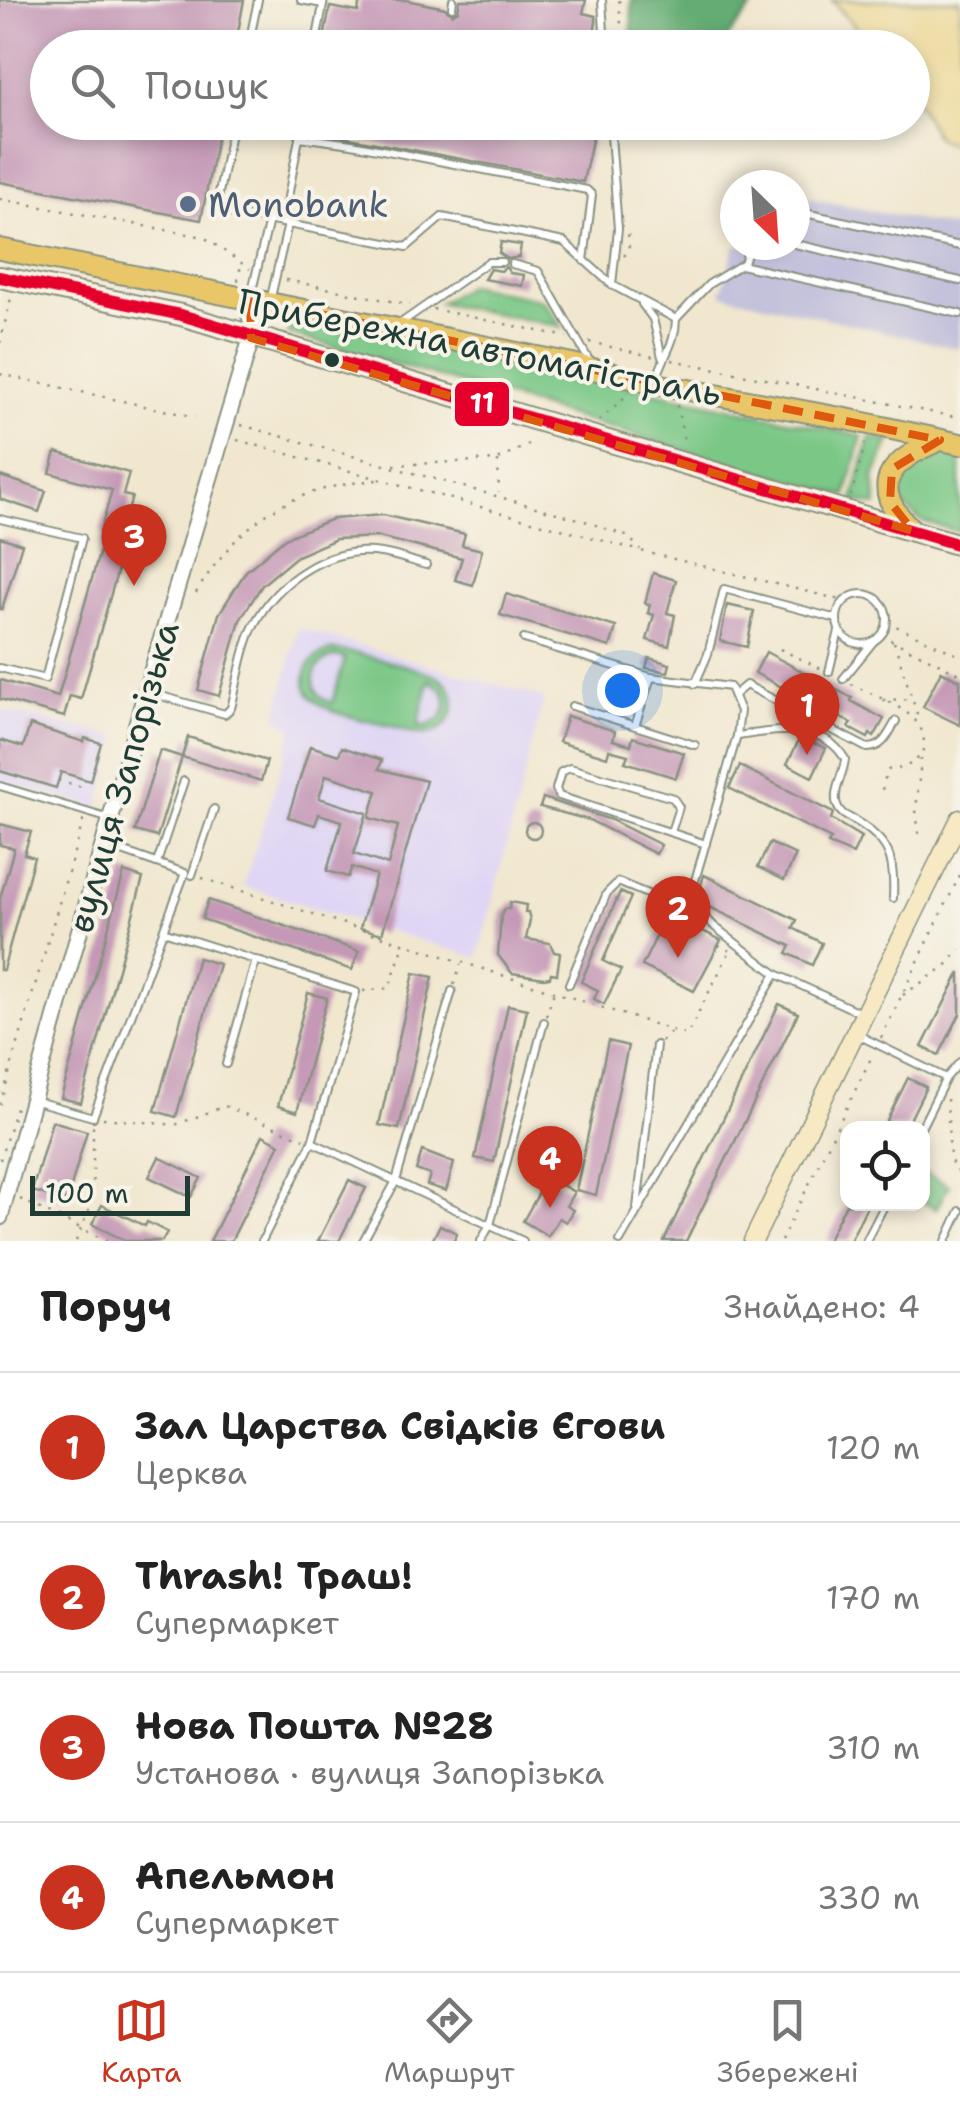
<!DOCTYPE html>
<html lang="uk">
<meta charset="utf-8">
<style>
:root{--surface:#fff;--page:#f2f2f2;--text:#222;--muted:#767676;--line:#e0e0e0;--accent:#c8321e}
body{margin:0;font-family:"Shantell Sans",sans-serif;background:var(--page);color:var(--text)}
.controls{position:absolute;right:30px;bottom:30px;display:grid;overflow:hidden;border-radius:20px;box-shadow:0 5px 15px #0003}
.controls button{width:90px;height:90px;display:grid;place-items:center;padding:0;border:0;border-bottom:2px solid var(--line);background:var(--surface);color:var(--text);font:50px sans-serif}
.compass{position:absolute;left:720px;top:170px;width:90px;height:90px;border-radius:50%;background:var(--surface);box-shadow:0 5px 15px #0003;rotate:155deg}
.scale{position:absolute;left:30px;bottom:25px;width:160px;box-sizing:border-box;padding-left:10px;border:5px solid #1f3d34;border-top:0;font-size:28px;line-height:35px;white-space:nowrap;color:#1f3d34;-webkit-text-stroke:8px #f7f3e8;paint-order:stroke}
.you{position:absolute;left:622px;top:690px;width:35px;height:35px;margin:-25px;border:8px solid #fff;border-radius:50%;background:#1a73e8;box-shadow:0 0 0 15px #1a73e833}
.badge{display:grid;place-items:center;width:65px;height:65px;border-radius:50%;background:var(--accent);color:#fff;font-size:32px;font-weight:700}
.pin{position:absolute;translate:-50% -82px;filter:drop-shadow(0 2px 5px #0008)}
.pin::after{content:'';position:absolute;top:52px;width:35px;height:30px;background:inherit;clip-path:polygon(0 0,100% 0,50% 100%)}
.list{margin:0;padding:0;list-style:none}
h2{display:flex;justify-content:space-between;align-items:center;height:130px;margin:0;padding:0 40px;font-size:42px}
h2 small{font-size:32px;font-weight:400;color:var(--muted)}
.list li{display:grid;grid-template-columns:65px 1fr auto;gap:30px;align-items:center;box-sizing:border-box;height:150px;padding:0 40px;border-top:2px solid var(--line)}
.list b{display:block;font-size:38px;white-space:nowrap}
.list p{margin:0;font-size:32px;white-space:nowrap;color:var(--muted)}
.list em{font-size:32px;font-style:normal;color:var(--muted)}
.icon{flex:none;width:55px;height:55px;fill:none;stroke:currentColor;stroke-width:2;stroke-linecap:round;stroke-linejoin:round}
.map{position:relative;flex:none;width:960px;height:1241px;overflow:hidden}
.search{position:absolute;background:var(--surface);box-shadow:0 5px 15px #0003;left:30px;right:30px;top:30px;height:110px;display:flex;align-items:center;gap:25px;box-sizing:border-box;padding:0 35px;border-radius:55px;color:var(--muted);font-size:38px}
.sheet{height:730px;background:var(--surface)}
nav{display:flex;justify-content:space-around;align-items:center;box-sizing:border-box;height:140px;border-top:2px solid var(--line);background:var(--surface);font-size:28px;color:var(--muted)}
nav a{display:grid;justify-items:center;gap:5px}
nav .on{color:var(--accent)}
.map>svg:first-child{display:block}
.built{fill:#dfd5f5}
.industrial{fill:#c3c1db}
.green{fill:#7ac786;stroke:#4c825d;stroke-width:2.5;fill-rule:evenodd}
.forest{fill:#63ac73;stroke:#417454;stroke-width:2.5}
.sand{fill:#eeda9e;stroke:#868c69;stroke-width:2.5}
.building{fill:#c498b6;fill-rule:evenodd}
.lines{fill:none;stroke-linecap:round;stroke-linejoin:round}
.service-casing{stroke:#889282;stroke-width:10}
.tertiary-casing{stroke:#889282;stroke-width:19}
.secondary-casing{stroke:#889282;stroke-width:21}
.primary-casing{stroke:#889282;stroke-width:24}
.path{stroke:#889282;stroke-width:2.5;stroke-dasharray:2.5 8;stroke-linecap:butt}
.service{stroke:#fff;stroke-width:6}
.tertiary{stroke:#fff;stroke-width:15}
.secondary{stroke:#f6e9c3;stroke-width:18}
.primary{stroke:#e9c769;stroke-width:20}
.bus-1-casing{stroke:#f7f3e8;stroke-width:20}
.bus-1{stroke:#e4002b;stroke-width:12}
.marked{fill:none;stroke:#de580e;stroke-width:8;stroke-dasharray:20 12;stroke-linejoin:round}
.service-dot{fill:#5c6f8a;stroke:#f7f3e8;stroke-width:4}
.bus-dot{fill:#1f3d34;stroke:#f7f3e8;stroke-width:4}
.labels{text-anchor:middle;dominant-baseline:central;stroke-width:8;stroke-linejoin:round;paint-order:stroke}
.service-label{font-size:35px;fill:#4e5e75;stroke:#f7f3e8;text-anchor:start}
.street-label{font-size:35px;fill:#1f3d34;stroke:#f7f3e8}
.line-badge{stroke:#f7f3e8;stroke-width:4}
.badge-label{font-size:28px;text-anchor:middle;font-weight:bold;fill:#fff}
</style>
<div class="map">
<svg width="960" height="1241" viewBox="0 0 960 1241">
<rect width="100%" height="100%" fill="#f7f3e8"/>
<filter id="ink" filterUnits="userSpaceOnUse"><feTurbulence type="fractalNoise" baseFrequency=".01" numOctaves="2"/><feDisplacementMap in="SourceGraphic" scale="20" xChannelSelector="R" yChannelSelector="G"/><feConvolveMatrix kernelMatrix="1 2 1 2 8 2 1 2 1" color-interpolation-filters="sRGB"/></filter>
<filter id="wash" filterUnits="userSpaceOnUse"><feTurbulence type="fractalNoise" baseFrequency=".0048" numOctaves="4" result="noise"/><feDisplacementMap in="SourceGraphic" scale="40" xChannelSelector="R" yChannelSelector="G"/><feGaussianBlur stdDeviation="2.25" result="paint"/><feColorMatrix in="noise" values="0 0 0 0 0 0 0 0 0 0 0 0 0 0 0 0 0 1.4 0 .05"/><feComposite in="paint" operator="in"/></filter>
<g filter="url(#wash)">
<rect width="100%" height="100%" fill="#f1e7cf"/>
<g class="built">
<polygon points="298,628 544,698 478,958 243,886 293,730 276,718"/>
<polygon points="0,710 118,737 99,808 0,781"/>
</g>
<polygon class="industrial" points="795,195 960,229 960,349 721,294 735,245 795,245"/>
<g class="green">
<polygon points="469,285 542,300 562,327 440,303"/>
<path d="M291,315L862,436L846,496C659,445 475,385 288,334Z"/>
<polygon points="870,437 890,441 874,477 877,506 853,501"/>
<polygon points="937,448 960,453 960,532 921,521 903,505 898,482 910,460"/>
<path d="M335,650C354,652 433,670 445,682C464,701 450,732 425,734C415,734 404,730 395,727C368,720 296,713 306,673C310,659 322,652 335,650ZM337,656L345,658L332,703C305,693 309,661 337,656ZM429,680L443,690C452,710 440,727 418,726Z"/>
<polygon points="923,1172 949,1185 936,1209 923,1202"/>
</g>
<polygon class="forest" points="631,0 758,0 719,48 632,47"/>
<polygon class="sand" points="832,0 960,0 960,148 938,139 913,95 912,48 873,47"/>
<g id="blocks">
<g class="building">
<polygon points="0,0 244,0 235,48 48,48 48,122 220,122 201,220 0,182"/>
<polygon points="360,0 406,0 445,8 452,14 458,10 460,0 586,0 583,13 596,16 596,22 591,48 322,48 330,7 358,12"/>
<polygon points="309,122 596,122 583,182 307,130"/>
<polygon points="501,242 521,245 519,257 508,259 499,253"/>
<polygon points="506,267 510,273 524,275 522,286 484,279 490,269 501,271"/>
<polygon points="56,452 129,473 123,495 132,497 120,539 126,541 81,699 70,696 64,717 0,699 0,680 58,697 105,533 100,532 112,490 50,473"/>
<polygon points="0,476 46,491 39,512 0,499"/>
<polygon points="383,515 465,534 462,545 482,550 473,585 455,580 462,558 379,537 336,539 297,556 262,585 240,620 219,696 198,690 219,614 246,571 285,538 332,519"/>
<polygon points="0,537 22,544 2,609 0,609"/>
<polygon points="653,573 676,580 667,613 675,615 669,646 647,640 654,615 648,613 650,605 645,603"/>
<polygon points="506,594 616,627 610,647 500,615"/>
<polygon points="727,605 754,611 747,647 720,641"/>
<polygon points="766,652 852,698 851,701 884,719 874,737 870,734 868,738 849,728 851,723 755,673"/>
<polygon points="649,658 670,664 668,672 646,668"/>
<polygon points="941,671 960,680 960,725 923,707"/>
<polygon points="567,716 615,731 613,740 631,745 633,737 684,753 676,778 625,762 628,755 609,750 607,757 559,742"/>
<polygon points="30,725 84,742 85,738 101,743 90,781 61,772 56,788 0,771 0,740 23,747"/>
<polygon points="188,737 267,761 261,781 182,757"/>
<polygon points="800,738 826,748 812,777 787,764"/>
<path d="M310,746L339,755L342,747L382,760L379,769L426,781L382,934L360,928L376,875L352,867L348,877L327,871L342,821L319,814L315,825L288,817ZM326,775L377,791L369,818L398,826L388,865L354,854L367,813L319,798Z"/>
<polygon points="160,750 182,757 157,837 135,831"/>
<polygon points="740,766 833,813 831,819 861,837 853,854 828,844 831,839 729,788"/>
<polygon points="543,798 611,820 661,845 656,854 589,820 540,807"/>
<circle cx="533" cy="830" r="8"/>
<polygon points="0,824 31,832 24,854 34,857 3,970 0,970 0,899 14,848 0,845"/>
<polygon points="770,843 796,855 784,880 758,867"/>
<polygon points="124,872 143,878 81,1103 61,1098"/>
<polygon points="704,875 797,920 793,928 822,943 812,965 787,953 791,946 699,902 697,899"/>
<polygon points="620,892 631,897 603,961 621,970 604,1004 594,999 598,990 581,982"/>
<polygon points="208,900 359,951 352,970 202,919"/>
<polygon points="510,902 526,905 525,912 528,912 530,920 526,939 550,943 554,952 560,953 557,974 551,973 550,977 544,978 512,973 498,955 501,916 504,909 509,909"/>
<polygon points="678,919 721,940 694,991 642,966 658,933 668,938"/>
<polygon points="198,958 219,964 176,1117 155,1111"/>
<polygon points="960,972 960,1014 939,1055 922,1047"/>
<polygon points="414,973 433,977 399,1129 379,1125"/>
<polygon points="308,993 327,998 297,1112 278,1106"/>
<polygon points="779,1004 798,1013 686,1241 664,1241"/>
<polygon points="508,1005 527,1009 494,1162 475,1158"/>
<polygon points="608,1041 628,1046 596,1195 576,1190"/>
<polygon points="908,1078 926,1087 906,1128 883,1128"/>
<polygon points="52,1121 87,1131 67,1201 32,1191"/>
<polygon points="263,1135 280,1144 231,1241 210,1241"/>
<polygon points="422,1151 454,1163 446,1191 427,1185 430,1175 416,1170"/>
<polygon points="159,1157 201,1178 191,1197 149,1177"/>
<polygon points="548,1177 574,1192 566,1206 573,1210 566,1222 559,1218 548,1236 523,1221"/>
<polygon points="349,1180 366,1188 339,1241 318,1241"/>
<polygon points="846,1204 868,1204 850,1241 827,1241"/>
<polygon points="102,1205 145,1226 147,1222 167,1232 162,1241 126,1241 92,1224"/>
<polygon points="440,1225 457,1233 454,1241 432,1241"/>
</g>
</g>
</g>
<g filter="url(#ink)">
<use href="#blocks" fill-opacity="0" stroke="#889282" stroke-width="2.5"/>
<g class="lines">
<g class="service-casing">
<g id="service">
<polyline points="301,0 323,4"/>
<polyline points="602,0 605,48"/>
<polyline points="452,7 453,0"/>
<polyline points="248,48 258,0"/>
<polyline points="315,48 324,0"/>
<polyline points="233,122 217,203 225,212 407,247 442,217 564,242 612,285"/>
<polyline points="610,122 618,229 612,285 676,319"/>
<polyline points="299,137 352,144 587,190 592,195 584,261"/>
<polyline points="795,211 960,246"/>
<polyline points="795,244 960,281"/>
<polyline points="512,264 538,271 590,362"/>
<polyline points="741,265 960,314"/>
<polyline points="251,295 269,220 285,213"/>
<polyline points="271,297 288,224 285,213 302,122"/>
<polyline points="642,304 653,319 662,357"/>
<polyline points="398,325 488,262 502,262"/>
<path d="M657,378C663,357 676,342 676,319L709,284L744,263L750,245"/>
<polyline points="0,519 82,538 45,679 0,668"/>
<circle cx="862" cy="619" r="25"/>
<polyline points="524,639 651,677"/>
<polyline points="829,672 839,631"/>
<polyline points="843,679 873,642"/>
<polyline points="695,684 708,654 724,589 837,619"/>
<path d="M147,692L225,714L231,708C238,682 242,649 254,625C277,581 329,545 381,553C396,555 411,561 426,565"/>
<path d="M734,695L746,685L867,748C884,748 888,734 896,721"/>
<polyline points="572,706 695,745"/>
<polyline points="635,726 651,677 730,687 740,711 737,736 689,901 715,927 776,974 863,1014"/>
<path d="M737,736C775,731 822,720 845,759C844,774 832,791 837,805C840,814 846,816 854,820C890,841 895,858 893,898"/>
<polyline points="0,786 110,819"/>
<polyline points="671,832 679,807 673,798 570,768 561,772 556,789 559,796 706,844"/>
<polyline points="105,845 185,873 163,931"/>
<polyline points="157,863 184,781"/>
<polyline points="192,875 214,809"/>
<polyline points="569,984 607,893 618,882 679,907 692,906"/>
<polyline points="856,1034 946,1078"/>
<polyline points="226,1064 256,960"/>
<polyline points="36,1101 93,1117 163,931 356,992 312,1142 262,1241"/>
<polyline points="921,1128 946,1078 960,1062"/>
<polyline points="312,1142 523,1241"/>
<polyline points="637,1208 656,1045"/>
<polyline points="363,1241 396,1181 452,991"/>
<polyline points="481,1241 490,1225 544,1022"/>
<polyline points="620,1241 776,974"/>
<polyline points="866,1241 885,1204"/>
<polyline points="946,1241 960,1211"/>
</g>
</g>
<g class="tertiary-casing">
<polyline id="tertiary" points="0,1217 146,691 254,329 248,310 250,300"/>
</g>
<g class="secondary-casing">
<polyline id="secondary" points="753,1241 960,819"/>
</g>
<g class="primary-casing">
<g id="primary">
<polyline points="0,249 572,364 656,384 846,419 960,444"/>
<polyline points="0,277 181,315 960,545"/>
<path d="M913,531C865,485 890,461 940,440"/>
</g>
</g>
<g class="path">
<polyline points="619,0 623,48"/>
<polyline points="0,199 204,237 250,269"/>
<polyline points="624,256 629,250 628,230"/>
<polyline points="286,280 410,305"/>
<polyline points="238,281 241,264"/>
<polyline points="433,309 567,337"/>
<polyline points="589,342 655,357"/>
<polyline points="0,343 11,298"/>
<polyline points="672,360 960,418"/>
<polyline points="0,374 195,417"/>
<polyline points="677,405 685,446"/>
<polyline points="599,421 630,392"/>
<polyline points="241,425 582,520 629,537 640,550"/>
<polyline points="237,440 641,551 845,601"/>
<polyline points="498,461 499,493"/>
<polyline points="394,465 498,460 529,444"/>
<polyline points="851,496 866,440"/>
<path d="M196,593C241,519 290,488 377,480"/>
<polyline points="887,622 960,656"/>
<polyline points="881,635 960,674"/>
<polyline points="894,642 919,720"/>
<polyline points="780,649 822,669"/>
<path d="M851,684C881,700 937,714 921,756L906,767L887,770L881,794"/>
<polyline points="883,700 910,699"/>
<polyline points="152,718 161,720"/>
<polyline points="58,780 81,787"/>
<polyline points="919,834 916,810 921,759"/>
<polyline points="202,878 687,1035 730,951"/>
<polyline points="718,945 730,951"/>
<polyline points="454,985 461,964"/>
<polyline points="363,991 389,988 404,945"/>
<polyline points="903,995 946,966 960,949"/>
<polyline points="546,1016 554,992"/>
<polyline points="881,1038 960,875"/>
<polyline points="661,1041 673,1030"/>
<polyline points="947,1099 950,1160 960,1174"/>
<polyline points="0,1105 84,818"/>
<polyline points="103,1118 175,1125 225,1106 304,1139"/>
<polyline points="0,1160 16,1107"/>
<polyline points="20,1199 107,1241"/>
<polyline points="76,1241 93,1200 93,1126"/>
<polyline points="781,1241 873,1054"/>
</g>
<use href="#service" class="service"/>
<use href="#tertiary" class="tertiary"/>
<use href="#secondary" class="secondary"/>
<use href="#primary" class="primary"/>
<g class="bus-1-casing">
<polyline id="bus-1" points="0,277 181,315 960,545"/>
</g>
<use href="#bus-1" class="bus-1"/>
</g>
</g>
<path class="marked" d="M250,300L940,440L892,469L890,502L913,531L251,338Z"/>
<circle class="service-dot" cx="188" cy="204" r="10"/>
<circle class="bus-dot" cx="332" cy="360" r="9"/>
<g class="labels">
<g class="service-label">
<text x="208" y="204">Monobank</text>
</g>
<g class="street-label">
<text transform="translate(480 347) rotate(11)">Прибережна автомагістраль</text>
<text transform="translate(123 777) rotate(-74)">вулиця Запорізька</text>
</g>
</g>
<rect class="line-badge" x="453" y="380" width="58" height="48" rx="10" fill="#e4002b"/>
<g class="badge-label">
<text x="482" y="413">11</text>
</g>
</svg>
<div class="controls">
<button><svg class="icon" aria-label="locate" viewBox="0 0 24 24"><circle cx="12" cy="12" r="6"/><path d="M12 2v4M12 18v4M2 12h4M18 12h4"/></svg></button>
</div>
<svg class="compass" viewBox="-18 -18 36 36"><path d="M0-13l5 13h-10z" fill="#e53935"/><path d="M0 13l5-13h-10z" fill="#767676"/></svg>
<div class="scale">100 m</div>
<div class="you"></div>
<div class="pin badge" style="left:807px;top:755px">1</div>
<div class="pin badge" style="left:678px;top:958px">2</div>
<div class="pin badge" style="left:134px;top:586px">3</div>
<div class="pin badge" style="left:550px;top:1208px">4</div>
<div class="search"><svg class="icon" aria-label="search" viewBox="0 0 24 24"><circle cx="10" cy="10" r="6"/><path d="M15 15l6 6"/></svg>Пошук</div>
</div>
<section class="sheet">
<h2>Поруч<small>Знайдено: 4</small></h2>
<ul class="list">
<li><span class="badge">1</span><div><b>Зал Царства Свідків Єгови</b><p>Церква</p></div><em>120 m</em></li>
<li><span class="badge">2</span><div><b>Thrash! Траш!</b><p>Супермаркет</p></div><em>170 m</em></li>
<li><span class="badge">3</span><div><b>Нова Пошта №28</b><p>Установа · вулиця Запорізька</p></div><em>310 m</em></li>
<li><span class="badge">4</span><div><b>Апельмон</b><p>Супермаркет</p></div><em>330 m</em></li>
</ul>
</section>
<nav>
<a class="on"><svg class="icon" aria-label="map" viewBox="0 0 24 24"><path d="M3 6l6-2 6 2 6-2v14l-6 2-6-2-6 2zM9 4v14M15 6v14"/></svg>Карта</a>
<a><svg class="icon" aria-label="directions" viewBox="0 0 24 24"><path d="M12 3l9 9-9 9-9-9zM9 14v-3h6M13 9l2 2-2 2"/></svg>Маршрут</a>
<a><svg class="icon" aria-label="saved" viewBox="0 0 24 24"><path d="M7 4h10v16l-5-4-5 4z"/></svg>Збережені</a>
</nav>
